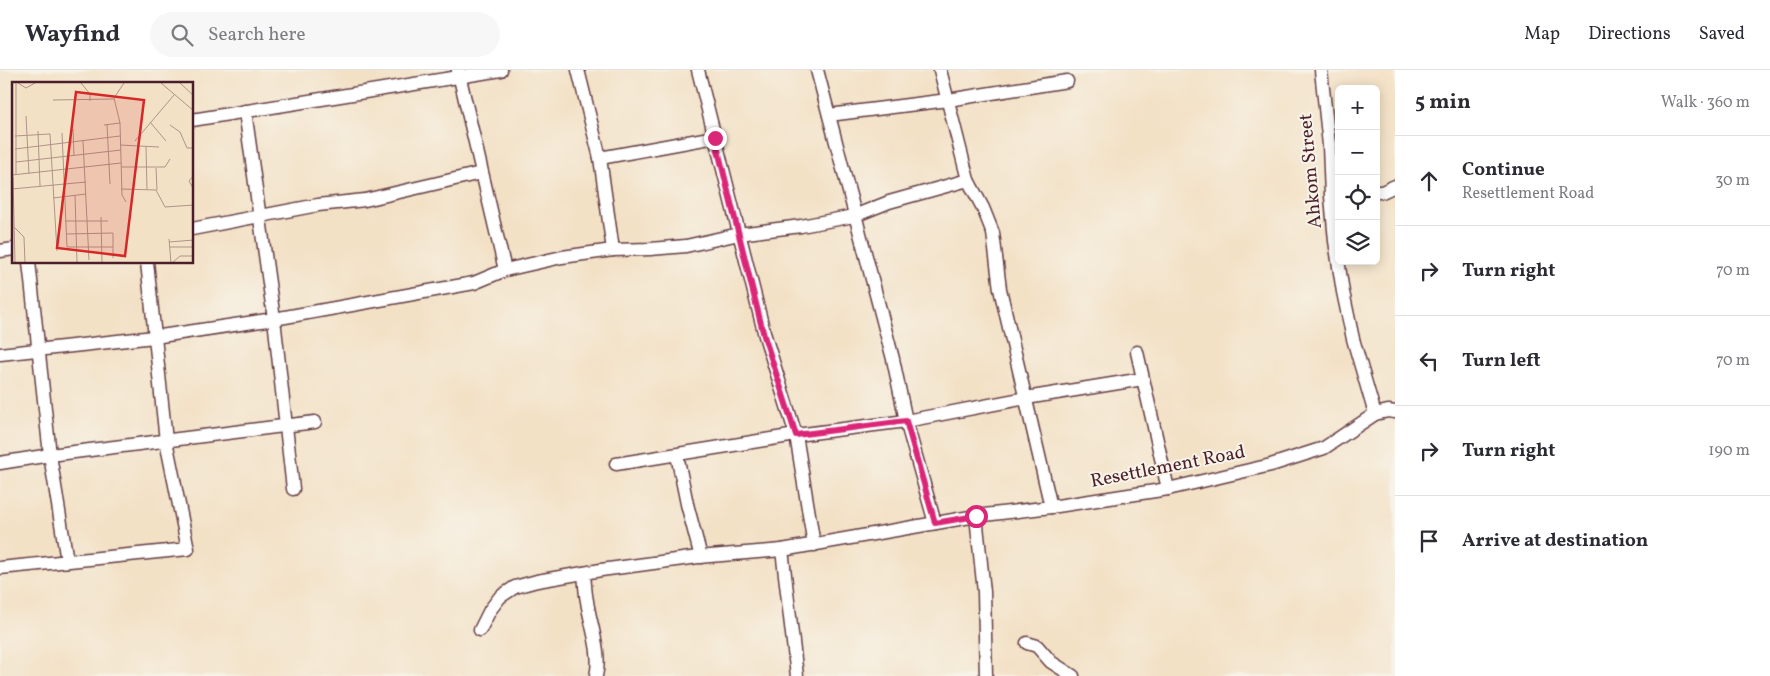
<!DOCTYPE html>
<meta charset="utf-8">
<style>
:root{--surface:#fff;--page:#f7f7f7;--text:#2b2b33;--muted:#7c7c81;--line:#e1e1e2}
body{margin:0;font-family:Vollkorn,serif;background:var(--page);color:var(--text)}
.controls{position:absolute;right:15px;top:15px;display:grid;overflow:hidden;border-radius:8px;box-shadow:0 2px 12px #0003}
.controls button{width:45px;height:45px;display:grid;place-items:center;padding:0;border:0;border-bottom:1px solid var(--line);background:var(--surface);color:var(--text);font:25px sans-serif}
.stop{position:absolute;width:15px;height:15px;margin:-11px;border:4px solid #db2777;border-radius:50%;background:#fff}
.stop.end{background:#db2777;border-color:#fff;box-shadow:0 1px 5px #0008}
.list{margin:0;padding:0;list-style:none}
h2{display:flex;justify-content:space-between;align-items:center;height:65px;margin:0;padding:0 20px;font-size:21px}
h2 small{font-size:16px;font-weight:400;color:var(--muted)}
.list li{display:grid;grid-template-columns:32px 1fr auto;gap:15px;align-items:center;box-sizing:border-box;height:90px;padding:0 20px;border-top:1px solid var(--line)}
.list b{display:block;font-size:19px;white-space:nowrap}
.list p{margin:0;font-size:16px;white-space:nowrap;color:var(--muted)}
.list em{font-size:16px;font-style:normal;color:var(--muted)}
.icon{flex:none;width:28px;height:28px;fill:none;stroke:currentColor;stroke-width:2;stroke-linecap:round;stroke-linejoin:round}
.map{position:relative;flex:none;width:1395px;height:606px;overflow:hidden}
header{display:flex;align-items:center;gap:30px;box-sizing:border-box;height:70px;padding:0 25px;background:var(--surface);border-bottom:1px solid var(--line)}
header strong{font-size:24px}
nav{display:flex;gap:28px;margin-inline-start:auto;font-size:18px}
.search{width:350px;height:45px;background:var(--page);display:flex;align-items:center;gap:12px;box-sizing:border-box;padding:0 18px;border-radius:28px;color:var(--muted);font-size:19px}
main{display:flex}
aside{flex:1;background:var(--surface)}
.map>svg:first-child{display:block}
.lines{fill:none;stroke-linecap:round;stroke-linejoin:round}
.minor-casing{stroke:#633c42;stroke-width:15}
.minor{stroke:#fff;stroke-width:12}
.route{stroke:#db2777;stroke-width:6}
.labels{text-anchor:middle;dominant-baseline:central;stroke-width:4;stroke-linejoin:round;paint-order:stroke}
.street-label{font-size:19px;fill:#4a1f2b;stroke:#f7f3e8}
.inset-road{fill:none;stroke:#af9388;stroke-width:1}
.view{fill:#d62828;fill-opacity:0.15;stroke:#d62828;stroke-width:2.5}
.inset-edge{fill:none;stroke:#4a1f2b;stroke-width:2.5}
</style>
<header>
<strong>Wayfind</strong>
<div class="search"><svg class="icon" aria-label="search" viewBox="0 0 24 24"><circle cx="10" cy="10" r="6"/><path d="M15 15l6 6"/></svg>Search here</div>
<nav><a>Map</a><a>Directions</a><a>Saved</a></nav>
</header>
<main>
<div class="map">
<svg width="1395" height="606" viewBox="0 0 1395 606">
<rect width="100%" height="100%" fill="#f7f3e8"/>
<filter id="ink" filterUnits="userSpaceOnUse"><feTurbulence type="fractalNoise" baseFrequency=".02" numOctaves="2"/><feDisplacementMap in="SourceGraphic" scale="10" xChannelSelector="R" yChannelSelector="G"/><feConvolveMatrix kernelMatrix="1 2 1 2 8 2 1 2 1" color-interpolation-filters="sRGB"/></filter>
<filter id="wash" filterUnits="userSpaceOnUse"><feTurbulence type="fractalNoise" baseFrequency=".0096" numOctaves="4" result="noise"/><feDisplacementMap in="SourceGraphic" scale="20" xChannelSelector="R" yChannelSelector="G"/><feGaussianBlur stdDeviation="1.12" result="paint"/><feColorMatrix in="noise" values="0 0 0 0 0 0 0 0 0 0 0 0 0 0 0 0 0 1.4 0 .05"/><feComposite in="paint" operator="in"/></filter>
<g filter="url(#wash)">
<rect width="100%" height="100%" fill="#f3e1c6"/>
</g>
<g filter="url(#ink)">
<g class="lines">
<g class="minor-casing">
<g id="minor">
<polyline points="458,0 505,200"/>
<polyline points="578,0 600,88 613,180"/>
<polyline points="698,0 765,266 796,365 814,475"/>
<polyline points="817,0 893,289 906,351 935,453"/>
<polyline points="940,0 968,110 983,138 993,163 1000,219 1051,437"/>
<polyline points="1321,0 1329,75 1331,126 1335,171 1343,222 1353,269 1375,344"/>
<polyline points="245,41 274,249 293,419"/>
<polyline points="829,45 948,30 1067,11"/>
<polyline points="192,50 501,0"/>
<polyline points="600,88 715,67"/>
<polyline points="1376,122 1382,122 1395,116"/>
<polyline points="192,159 318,135 365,130 481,103"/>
<polyline points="0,181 14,179"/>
<polyline points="29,192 50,385 67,491"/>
<polyline points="1137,282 1168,419"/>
<polyline points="0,284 154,267 274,249 474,213 505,200 562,187 613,180 650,179 686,176 739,164 801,156 854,146 889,132 968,110"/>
<polyline points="677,385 687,434 701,487"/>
<polyline points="0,393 50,385 315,352"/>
<polyline points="616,394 796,365 906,351 1026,328 1143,309"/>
<polyline points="976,446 984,522 986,606"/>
<polyline points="782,480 797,606"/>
<polyline points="0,498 188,479 166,371 147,192"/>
<path d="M584,503C585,513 585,522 587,531C590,554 602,583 596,606"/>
<polyline points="480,560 490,540 500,527 515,517 537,511 601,500 698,487 782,480 976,446 1051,437 1168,419 1271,395 1324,378 1375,344 1388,341 1395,342"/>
<polyline points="1027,573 1037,576 1051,592 1073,606"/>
</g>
</g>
<use href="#minor" class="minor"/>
</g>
</g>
<g class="lines" filter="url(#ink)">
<polyline class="route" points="715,68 764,266 796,365 906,351 935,453 976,446"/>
</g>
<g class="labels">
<g class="street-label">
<text transform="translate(1311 101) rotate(-95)">Ahkom Street</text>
<text transform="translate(1168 397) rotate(-11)">Resettlement Road</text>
</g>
</g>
<g transform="translate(12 12)">
<rect width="181" height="181" fill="#f3e1c6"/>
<path class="inset-road" d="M4,1V93M6,1L14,6L23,1M69,1L78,12V19M112,1L102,16L108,41L110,113L114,120M149,1L182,29M168,1L182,14M41,18L102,17M14,34L17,92M138,40L154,59M95,42L98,102M92,43L108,41M158,43L168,50L175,66H182M61,47L62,74M26,49L28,104M50,51L55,165H101M3,54L38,52L45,169M71,59L77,178M123,59L162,13M108,63L147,65M134,65L135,107M3,67L108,54M4,80L109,68M109,85H153L158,77M144,86L145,108M0,93L109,81M182,93L177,99L182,108M1,95L3,181M0,107L74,100M109,107L144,108L153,125L182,123M63,113L65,181M41,116L74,112M89,135L90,181M53,139H96M2,145L12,155L13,181M54,152L101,151V176M157,157L159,181M157,160L182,158M158,165H182M160,181L168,174H182"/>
<path class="view" d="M64,10L132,18L113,174L45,166Z"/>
<rect width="181" height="181" class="inset-edge"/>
</g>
</svg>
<div class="controls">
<button>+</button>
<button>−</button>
<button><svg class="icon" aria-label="locate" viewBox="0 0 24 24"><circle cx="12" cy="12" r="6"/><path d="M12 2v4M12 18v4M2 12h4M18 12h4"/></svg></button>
<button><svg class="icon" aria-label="layers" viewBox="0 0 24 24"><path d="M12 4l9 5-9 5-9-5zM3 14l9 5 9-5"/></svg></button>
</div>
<div class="stop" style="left:976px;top:446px"></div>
<div class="stop end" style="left:715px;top:68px"></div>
</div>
<aside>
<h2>5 min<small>Walk · 360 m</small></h2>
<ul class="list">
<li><svg class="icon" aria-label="ahead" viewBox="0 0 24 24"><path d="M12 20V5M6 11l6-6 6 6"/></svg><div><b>Continue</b><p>Resettlement Road</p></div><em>30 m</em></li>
<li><svg class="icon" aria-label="right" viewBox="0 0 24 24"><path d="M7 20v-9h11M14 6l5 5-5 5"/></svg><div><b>Turn right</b></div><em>70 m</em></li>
<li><svg class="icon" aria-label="left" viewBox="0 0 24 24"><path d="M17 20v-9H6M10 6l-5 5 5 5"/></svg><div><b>Turn left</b></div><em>70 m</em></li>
<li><svg class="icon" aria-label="right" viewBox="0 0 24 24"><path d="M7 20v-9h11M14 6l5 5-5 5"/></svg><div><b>Turn right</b></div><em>190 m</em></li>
<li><svg class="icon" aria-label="arrive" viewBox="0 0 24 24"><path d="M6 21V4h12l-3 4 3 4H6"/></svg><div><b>Arrive at destination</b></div></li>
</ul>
</aside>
</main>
